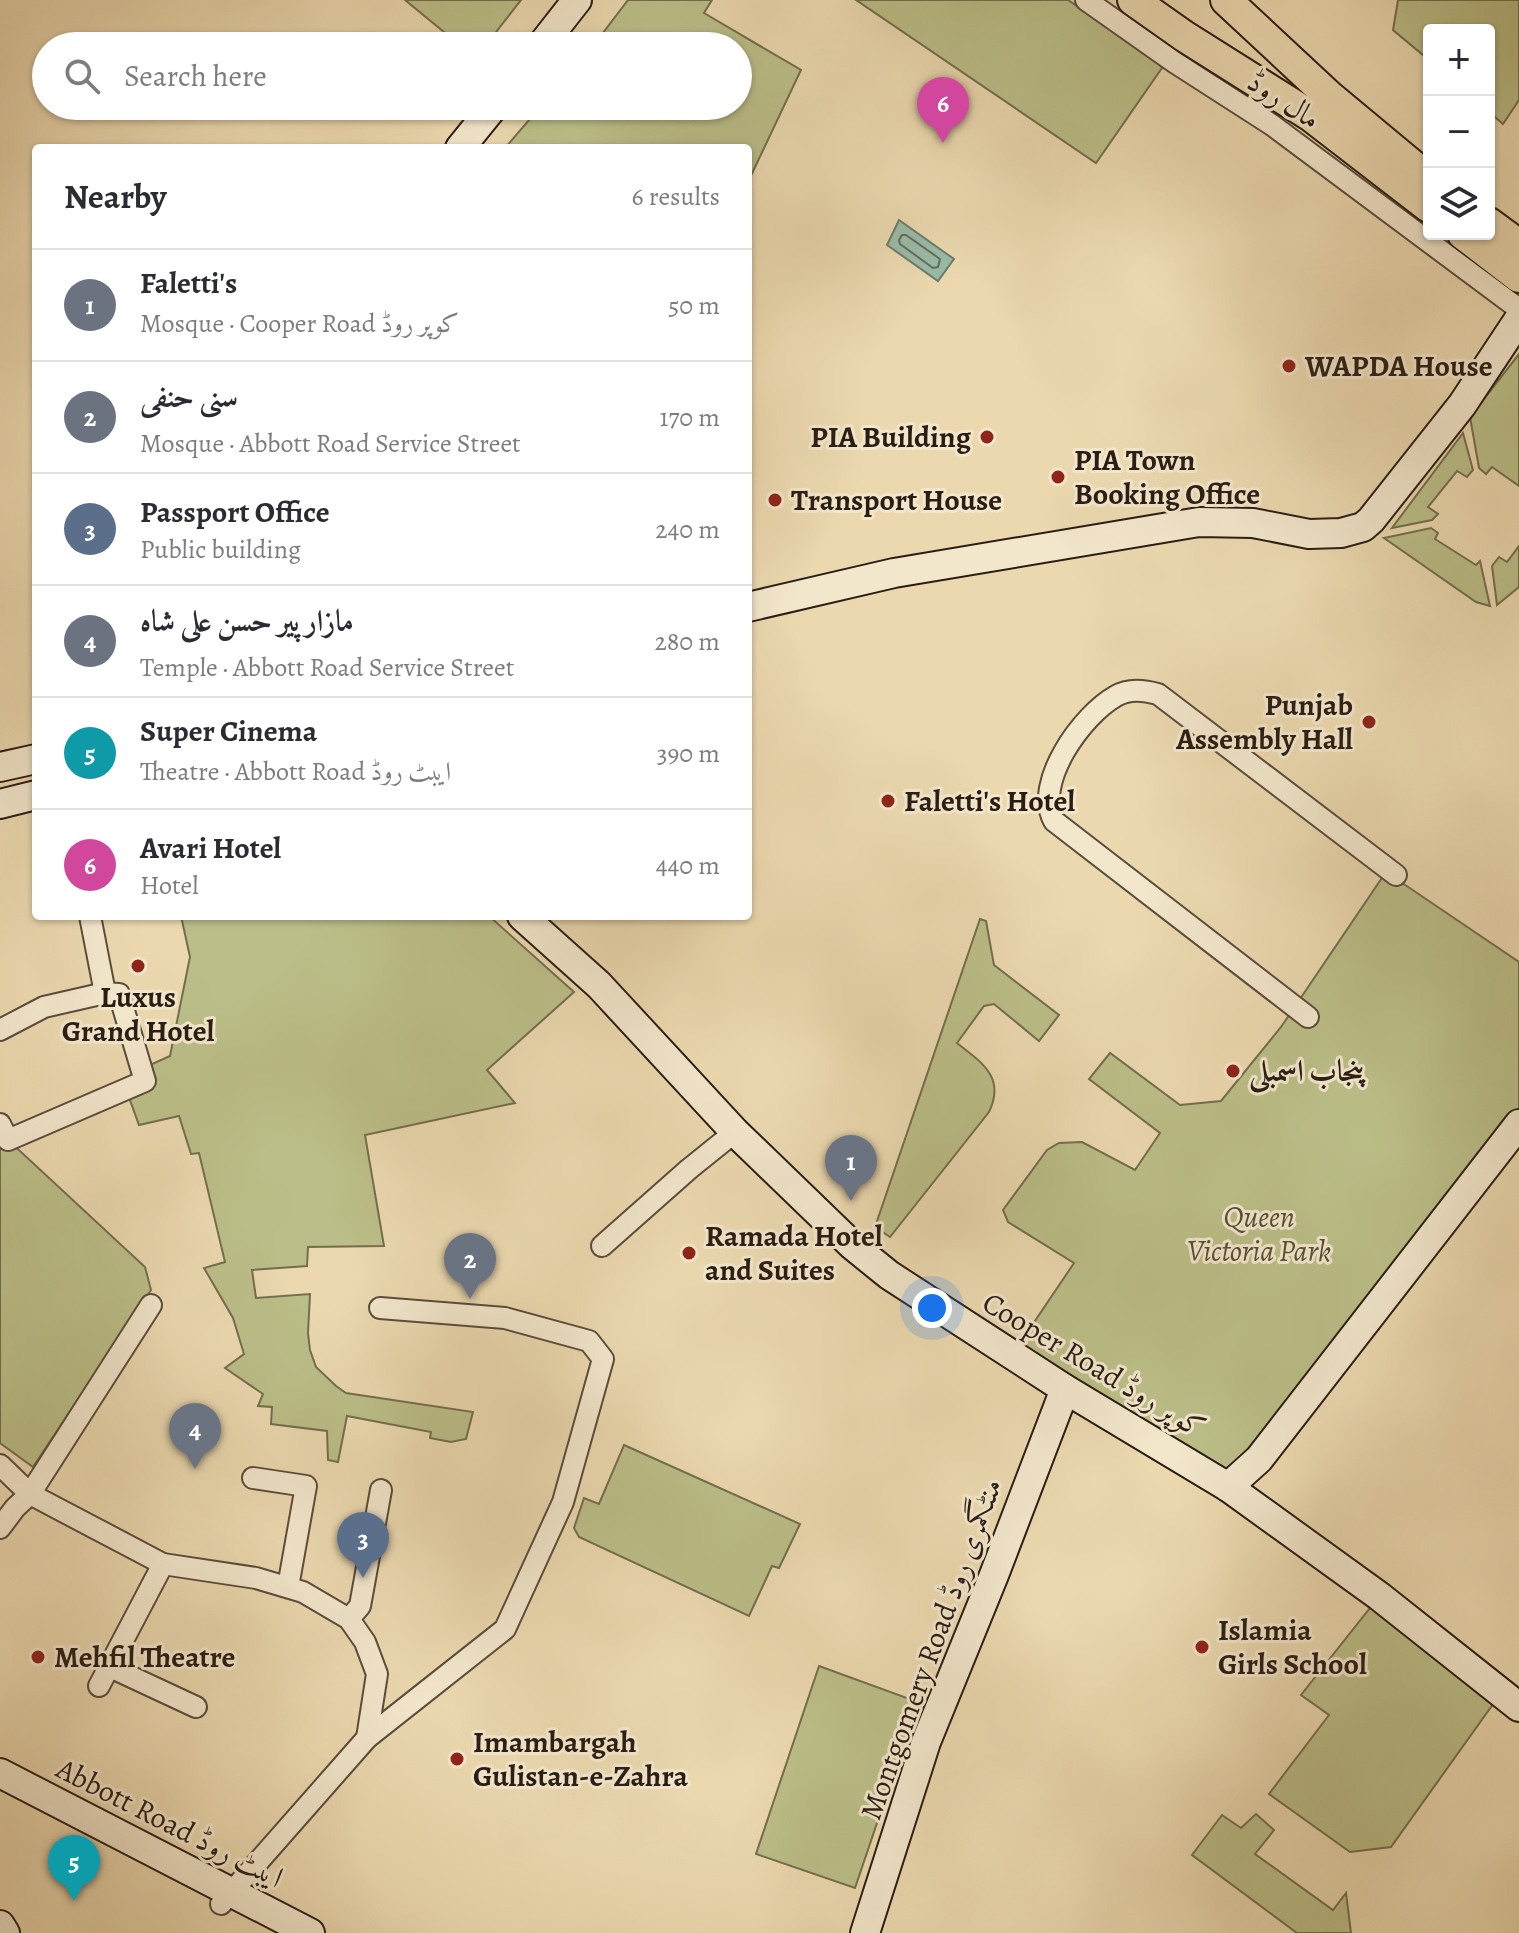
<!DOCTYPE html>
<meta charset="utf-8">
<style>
:root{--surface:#fff;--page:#f7f7f7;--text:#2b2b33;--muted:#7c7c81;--line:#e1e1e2;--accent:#8f2418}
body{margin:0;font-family:Alegreya,Amiri,serif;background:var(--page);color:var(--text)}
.controls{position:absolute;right:24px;top:24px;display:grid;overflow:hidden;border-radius:8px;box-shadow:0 2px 6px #0004}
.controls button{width:72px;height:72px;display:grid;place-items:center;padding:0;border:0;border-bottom:2px solid var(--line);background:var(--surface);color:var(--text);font:40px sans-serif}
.you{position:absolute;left:932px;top:1308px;width:28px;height:28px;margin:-20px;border:6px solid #fff;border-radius:50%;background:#1a73e8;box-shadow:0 0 0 12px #1a73e833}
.badge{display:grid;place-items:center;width:52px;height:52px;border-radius:50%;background:var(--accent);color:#fff;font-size:26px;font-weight:700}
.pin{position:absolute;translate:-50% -66px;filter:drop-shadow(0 2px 4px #0008)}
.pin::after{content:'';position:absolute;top:42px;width:28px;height:24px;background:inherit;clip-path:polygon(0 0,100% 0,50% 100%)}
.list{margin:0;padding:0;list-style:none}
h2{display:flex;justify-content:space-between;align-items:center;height:104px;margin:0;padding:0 32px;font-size:34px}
h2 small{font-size:26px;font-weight:400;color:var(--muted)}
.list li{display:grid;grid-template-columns:52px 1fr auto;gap:24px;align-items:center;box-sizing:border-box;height:112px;padding:0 32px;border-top:2px solid var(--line)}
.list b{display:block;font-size:30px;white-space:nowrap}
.list p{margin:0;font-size:26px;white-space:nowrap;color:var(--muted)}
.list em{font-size:26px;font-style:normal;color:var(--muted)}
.icon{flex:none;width:44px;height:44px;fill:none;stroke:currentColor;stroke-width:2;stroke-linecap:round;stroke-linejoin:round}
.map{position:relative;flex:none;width:1519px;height:1933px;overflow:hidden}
.search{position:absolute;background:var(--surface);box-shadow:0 2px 6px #0004;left:32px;top:32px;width:720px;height:88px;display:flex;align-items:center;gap:20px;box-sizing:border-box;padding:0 28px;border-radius:44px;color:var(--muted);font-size:30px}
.panel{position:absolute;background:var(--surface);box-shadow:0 2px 6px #0004;left:32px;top:144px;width:720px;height:776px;border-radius:8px}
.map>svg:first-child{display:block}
.green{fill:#bbbe88;stroke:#736e4e;stroke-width:2}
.water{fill:#99bba7;stroke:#6d7c6c;stroke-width:2}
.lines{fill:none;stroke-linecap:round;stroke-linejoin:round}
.shore{stroke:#626c5e;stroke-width:2}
.street-casing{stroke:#5b4c3b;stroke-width:24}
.secondary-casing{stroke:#2b1d14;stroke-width:32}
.primary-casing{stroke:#2b1d14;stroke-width:34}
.street{stroke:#f2e6cb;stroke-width:20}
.secondary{stroke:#f2e6cb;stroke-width:28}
.primary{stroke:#ebd8af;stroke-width:30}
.poi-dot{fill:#8f2418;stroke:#f2e6cb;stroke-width:3}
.labels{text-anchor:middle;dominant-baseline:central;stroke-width:6;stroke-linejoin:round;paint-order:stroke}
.street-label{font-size:30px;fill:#2b1d14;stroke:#f2e6cb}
.poi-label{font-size:30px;font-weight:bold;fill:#2b1d14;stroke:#f2e6cb;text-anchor:start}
.park-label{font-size:30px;font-style:italic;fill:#564d37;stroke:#f2e6cb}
</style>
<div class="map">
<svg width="1519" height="1933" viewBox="0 0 1519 1933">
<rect width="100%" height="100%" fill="#ebd8af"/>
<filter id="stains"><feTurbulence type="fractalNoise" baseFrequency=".0025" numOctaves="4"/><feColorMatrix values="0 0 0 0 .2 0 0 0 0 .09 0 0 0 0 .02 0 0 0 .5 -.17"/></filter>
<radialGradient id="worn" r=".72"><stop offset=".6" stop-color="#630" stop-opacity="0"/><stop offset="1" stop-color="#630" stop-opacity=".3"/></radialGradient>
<g class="green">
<polygon points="405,0 521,0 485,46 461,46"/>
<polygon points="628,0 712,0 704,13 801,70 748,182 748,148 505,148 541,106 738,106 738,46 593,46"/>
<polygon points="856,0 1068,0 1164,65 1096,163"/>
<polygon points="1398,0 1519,0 1519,100 1503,124 1489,112 1489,30 1429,30 1429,60 1393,30"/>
<polygon points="1519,354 1519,486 1492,467 1486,474 1479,468 1470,417"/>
<polygon points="1463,433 1473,470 1467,477 1457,471 1428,507 1438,514 1432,520 1392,528"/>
<polygon points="1431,528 1438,533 1435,539 1476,565 1480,561 1490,606 1476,602 1384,538"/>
<polygon points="1519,546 1519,587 1497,605 1492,566 1499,557 1507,562"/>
<polygon points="1386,872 1519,962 1519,1123 1234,1488 1010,1358 1074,1263 1008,1222 1003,1210 1047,1150 1059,1143 1082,1142 1135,1170 1160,1133 1089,1079 1110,1053 1180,1105 1221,1101 1281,1027"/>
<polygon points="181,916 489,916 574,992 487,1070 515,1103 365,1135 384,1246 308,1247 307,1266 252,1270 256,1298 310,1294 308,1333 310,1350 316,1367 336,1386 346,1393 473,1412 466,1439 451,1442 430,1438 431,1432 347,1416 338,1462 328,1460 327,1431 271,1424 272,1407 258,1406 263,1394 225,1368 244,1354 233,1318 204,1268 225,1262 199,1153 191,1154 179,1116 139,1125 126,1089 141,1069 170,1056 190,957"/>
<path d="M980,919L986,921L994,965L1059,1015L1039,1041L994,1004L984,1006L957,1043C981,1062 1006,1077 989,1112L890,1237L875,1227Z"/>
<polygon points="0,1124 8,1140 145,1267 151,1290 33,1467 0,1443"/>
<polygon points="624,1445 800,1524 779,1568 772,1566 749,1616 579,1537 574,1528 584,1498 599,1504"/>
<polygon points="1374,1603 1496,1700 1391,1847 1350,1852 1269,1794 1329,1715 1301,1695"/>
<polygon points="819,1666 918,1702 855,1888 756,1854"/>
<polygon points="1256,1814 1274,1830 1255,1854 1333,1910 1346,1893 1351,1933 1297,1933 1192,1855 1222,1815 1241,1828"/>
</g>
<polygon class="water" points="899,220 954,259 938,281 887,245"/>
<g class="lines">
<polygon class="shore" points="902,235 906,235 940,259 938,267 933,268 900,244 899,240"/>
<g class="street-casing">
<g id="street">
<polyline points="1086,0 1174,62 1272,125 1519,309"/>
<path d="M1308,1017L1054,821C1033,783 1082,715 1116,696C1129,688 1144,690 1158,694L1396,875"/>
<polyline points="0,1030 44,1007 105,993"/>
<polyline points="0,1124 8,1140 145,1081 119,994 105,993 90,916"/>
<polyline points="602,1246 689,1169 735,1132"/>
<polyline points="0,1465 30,1494 163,1564 256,1578 303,1592 349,1619 365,1642 377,1674 367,1738"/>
<polyline points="253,1478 306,1486 288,1587"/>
<polyline points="0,1528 15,1508 30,1494 151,1305"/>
<polyline points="349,1619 360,1606 381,1490"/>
<polyline points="108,1666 196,1707"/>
<polyline points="99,1686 163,1564"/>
<polyline points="221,1904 367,1738 505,1629 563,1502 603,1359 589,1341 505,1318 380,1308"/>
</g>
</g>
<g class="secondary-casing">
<g id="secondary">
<polyline points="541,46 577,0"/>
<polyline points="460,148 494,106"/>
<polyline points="748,607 894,573 1199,522 1253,523 1309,534 1341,533 1363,527 1371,520 1462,405 1519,319"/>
<polyline points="0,767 36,759"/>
<polyline points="0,804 36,795"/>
<polyline points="522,916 599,985 735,1132 852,1245 889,1275 1065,1389 1228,1487 1379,1596 1519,1707"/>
<polyline points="1228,1487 1259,1459 1519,1124"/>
<polyline points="0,1773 310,1933"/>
<polyline points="0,1925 5,1933"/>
<polyline points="865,1933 926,1742 994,1575 1065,1389"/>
</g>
</g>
<g class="primary-casing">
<g id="primary">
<polyline points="1133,0 1184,36 1311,116 1429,207"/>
<polyline points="1226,0 1328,95 1429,179"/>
<polyline points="1489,223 1519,245"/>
<polyline points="1463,234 1519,277"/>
</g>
</g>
<use href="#street" class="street"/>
<use href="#secondary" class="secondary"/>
<use href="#primary" class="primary"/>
</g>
<g class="poi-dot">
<circle cx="1289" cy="366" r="8"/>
<circle cx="987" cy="437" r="8"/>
<circle cx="1058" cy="477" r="8"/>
<circle cx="775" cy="500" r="8"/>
<circle cx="1369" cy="722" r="8"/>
<circle cx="888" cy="801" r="8"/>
<circle cx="138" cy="966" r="8"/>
<circle cx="1233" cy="1071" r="8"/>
<circle cx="689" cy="1253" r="8"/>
<circle cx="1202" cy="1647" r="8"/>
<circle cx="38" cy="1657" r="8"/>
<circle cx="457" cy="1759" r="8"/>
</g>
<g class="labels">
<g class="street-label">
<text transform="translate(1284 100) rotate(33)">مال روڈ</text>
<text transform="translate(1094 1365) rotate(31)">Cooper Road کوپر روڈ</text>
<text transform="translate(931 1649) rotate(-70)">Montgomery Road منٹگمری روڈ</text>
<text transform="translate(170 1823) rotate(27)">Abbott Road ایبٹ روڈ</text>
</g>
<g class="poi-label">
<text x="1305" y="366">WAPDA House</text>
<text x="971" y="437" text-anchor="end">PIA Building</text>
<text x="1074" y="460">PIA Town<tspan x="1074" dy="34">Booking Office</tspan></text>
<text x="791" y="500">Transport House</text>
<text x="1353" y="705" text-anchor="end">Punjab<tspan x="1353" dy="34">Assembly Hall</tspan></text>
<text x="904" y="801">Faletti's Hotel</text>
<text x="138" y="997" text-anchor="middle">Luxus<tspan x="138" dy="34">Grand Hotel</tspan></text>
<text x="1249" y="1071">پنجاب اسمبلی</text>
<text x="705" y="1236">Ramada Hotel<tspan x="705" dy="34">and Suites</tspan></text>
<text x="1218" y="1630">Islamia<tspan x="1218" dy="34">Girls School</tspan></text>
<text x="54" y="1657">Mehfil Theatre</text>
<text x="473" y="1742">Imambargah<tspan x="473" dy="34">Gulistan-e-Zahra</tspan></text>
</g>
<g class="park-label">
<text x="1259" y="1217">Queen<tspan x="1259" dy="34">Victoria Park</tspan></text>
</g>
</g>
<rect width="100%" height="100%" filter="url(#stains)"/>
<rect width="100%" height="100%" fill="url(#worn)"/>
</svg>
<div class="controls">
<button>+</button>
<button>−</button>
<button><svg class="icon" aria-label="layers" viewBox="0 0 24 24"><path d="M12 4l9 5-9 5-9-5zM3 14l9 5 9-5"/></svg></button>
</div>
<div class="you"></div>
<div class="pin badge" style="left:851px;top:1201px;background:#6b7280">1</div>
<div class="pin badge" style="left:470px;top:1299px;background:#6b7280">2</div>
<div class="pin badge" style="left:363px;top:1578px;background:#5c6f8a">3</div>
<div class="pin badge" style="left:195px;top:1469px;background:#6b7280">4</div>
<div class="pin badge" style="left:74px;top:1901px;background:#0f9aa8">5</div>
<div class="pin badge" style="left:943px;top:143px;background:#d1479c">6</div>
<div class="search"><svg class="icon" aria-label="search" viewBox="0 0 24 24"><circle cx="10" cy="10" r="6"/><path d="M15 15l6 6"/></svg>Search here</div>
<section class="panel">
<h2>Nearby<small>6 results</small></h2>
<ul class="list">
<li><span class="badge" style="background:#6b7280">1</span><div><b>Faletti's</b><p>Mosque · Cooper Road کوپر روڈ</p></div><em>50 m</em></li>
<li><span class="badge" style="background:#6b7280">2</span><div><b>سنی حنفی</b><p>Mosque · Abbott Road Service Street</p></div><em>170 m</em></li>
<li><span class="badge" style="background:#5c6f8a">3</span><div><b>Passport Office</b><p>Public building</p></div><em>240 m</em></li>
<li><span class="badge" style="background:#6b7280">4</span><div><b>مازار پیر حسن علی شاہ</b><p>Temple · Abbott Road Service Street</p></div><em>280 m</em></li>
<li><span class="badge" style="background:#0f9aa8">5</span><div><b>Super Cinema</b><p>Theatre · Abbott Road ایبٹ روڈ</p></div><em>390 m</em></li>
<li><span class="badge" style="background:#d1479c">6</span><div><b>Avari Hotel</b><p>Hotel</p></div><em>440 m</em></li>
</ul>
</section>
</div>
